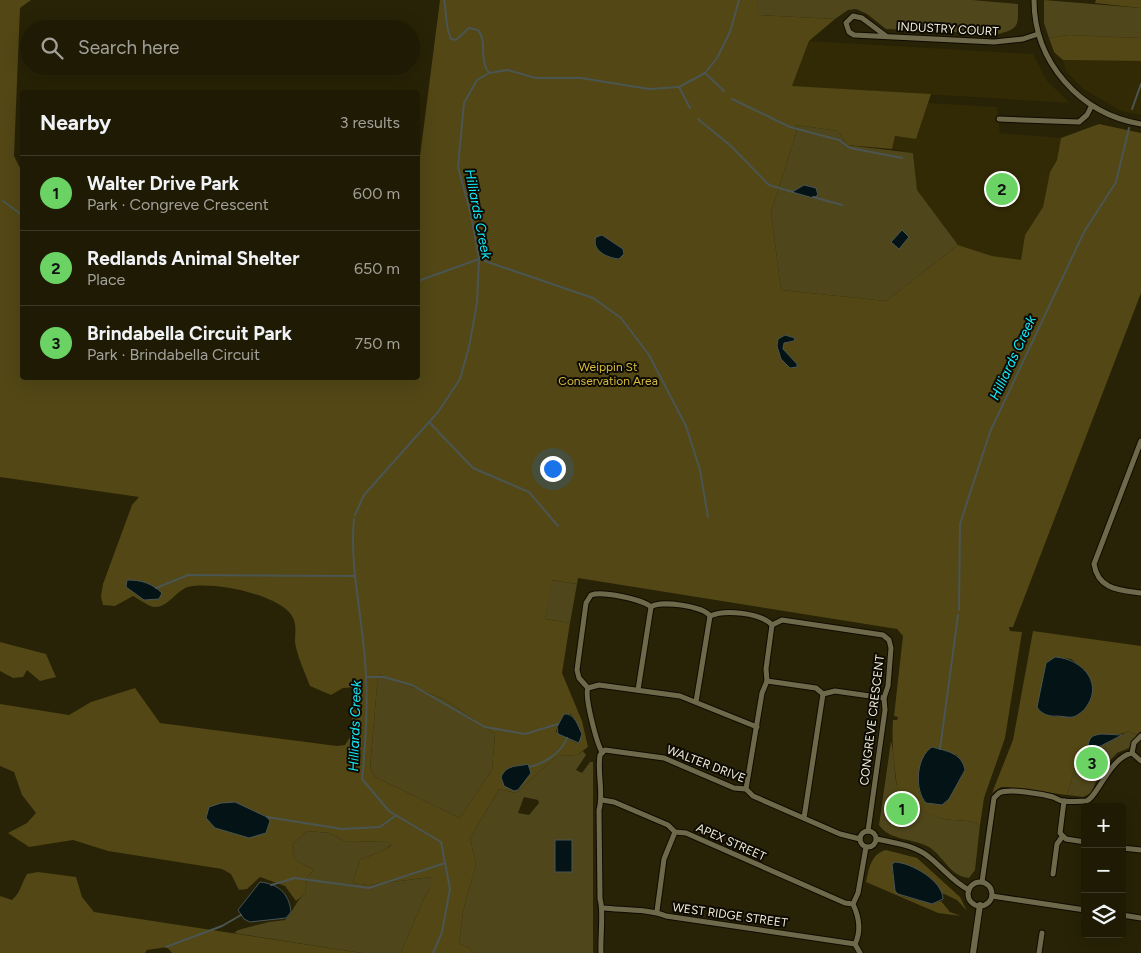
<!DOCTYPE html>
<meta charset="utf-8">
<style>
:root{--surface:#1e1a04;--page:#2b2713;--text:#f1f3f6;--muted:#a1a19a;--line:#3c3826;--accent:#6ad363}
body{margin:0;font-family:Figtree,sans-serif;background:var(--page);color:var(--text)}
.controls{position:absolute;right:15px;bottom:15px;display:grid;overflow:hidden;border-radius:5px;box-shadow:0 5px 20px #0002}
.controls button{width:45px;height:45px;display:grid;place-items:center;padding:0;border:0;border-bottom:1px solid var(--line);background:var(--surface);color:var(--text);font:25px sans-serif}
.you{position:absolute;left:552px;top:468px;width:18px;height:18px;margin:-12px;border:4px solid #fff;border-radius:50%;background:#1a73e8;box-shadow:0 0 0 8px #1a73e833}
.badge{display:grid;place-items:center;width:32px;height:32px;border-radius:50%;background:var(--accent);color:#111;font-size:16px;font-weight:700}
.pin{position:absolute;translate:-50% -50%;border:2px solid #fff;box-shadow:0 1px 5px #0006}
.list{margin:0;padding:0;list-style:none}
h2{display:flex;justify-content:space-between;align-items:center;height:65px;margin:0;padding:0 20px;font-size:21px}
h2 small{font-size:16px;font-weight:400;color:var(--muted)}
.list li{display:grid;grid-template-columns:32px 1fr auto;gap:15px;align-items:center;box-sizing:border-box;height:75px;padding:0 20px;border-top:1px solid var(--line)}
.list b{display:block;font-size:19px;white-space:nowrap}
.list p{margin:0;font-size:16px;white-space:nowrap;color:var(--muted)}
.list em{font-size:16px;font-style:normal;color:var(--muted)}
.icon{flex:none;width:28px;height:28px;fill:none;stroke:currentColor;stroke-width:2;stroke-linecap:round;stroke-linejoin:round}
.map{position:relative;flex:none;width:1141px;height:953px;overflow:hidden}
.search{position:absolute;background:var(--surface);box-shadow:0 5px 20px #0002;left:20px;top:20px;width:400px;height:55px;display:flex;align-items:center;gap:12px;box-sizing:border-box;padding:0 18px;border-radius:28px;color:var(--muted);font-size:19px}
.panel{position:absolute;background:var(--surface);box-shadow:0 5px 20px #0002;left:20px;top:90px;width:400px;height:290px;border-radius:5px}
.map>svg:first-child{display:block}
.built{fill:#322a05}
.green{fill:#4f461b;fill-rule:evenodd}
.forest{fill:#524715;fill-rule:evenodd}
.water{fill:#041416;stroke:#4b5552}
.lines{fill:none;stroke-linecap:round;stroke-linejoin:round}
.stream{stroke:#4b5552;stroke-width:2}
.minor-casing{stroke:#100b00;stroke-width:7}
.tertiary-casing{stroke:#100b00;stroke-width:8}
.minor{stroke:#6f694c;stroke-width:5}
.tertiary{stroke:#6f694c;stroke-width:6}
.labels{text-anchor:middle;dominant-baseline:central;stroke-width:4;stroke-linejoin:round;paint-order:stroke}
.street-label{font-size:12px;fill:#f1eddd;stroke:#0e0b03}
.park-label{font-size:12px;fill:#d9be3e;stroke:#0e0b03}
.water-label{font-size:14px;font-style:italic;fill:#12ebfc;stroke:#0e0b03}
</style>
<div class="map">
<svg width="1141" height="953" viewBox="0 0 1141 953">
<rect width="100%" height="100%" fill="#282206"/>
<g class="built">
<polygon points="809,41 1033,54 1047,81 1070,103 792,86"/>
<polygon points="1063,60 1141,61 1141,115 1121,111 1082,88 1066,71"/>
<polygon points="928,103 997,107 1000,133 1061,138 1057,160 1050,172 1043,207 1025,235 1021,260 992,256 958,245 917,190 913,153 892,149 894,136 916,139"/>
</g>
<g class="green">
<path d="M758,0H972L1018,4C1018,25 1020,29 998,34L886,29L867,14L856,9L848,10L835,19L756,15Z"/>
<polygon points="1044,0 1141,8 1141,38 1069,35 1049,38 1044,23"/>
<polygon points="796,125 838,131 847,145 913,153 917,190 958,245 886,301 781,290 771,212 797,130"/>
<polygon points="551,580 577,584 570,623 545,619"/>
<polygon points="378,674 444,699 495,734 492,770 460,818 375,777 370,768"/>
<path d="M1128,731L1137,735L1129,748L1117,753L1101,770L1091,793L1083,797L1067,795L1078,757L1084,750C1100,748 1114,740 1128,731Z"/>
<path d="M891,741C896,759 892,787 904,802C919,803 927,815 941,818C954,822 968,818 980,825L975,870L969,878C951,877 943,856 929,847C913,838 890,841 879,825Z"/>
<path d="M583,751L586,755L576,770L582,773L590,762H593V953H473L470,948L459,944L463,911L476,864L470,838L499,789L516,793L557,756L577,755ZM524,797L538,800L539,803L529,815L518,813Z"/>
<path d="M307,831L330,833L346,842L386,841L391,844L387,849L360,860L353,883L368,885L431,877V887L425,896L401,953H362L234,933L238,930L269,922L285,920C294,911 295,901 305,894L307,877L314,870L295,860L292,845Z"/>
</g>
<g class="forest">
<path d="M0,0H31L20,8L14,156L22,172V378H418V172L440,0H758L757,15L835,19L809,41L792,86L931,94L916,139L895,136L892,149L847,145L838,131L796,125L797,130L771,212L781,290L886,301L958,245L992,256L1021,260L1025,235L1043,207L1050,172L1057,160L1061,138L1099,124L1141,133V293L1013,627H1009L1010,631L1022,632L1005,738L984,798L980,825C968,818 954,822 941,818C926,815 913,801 899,799C895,774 891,746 893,720H897L898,717L894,716L903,636L897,629L578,578L577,584L552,580L545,619L570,623L562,673L582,721L588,747L577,755L557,756L516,793L499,789L470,838L476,864L463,911L459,944L470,948L473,953H401L425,896L431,887V877L368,885L353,883L360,860L387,849L391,845L386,841L346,842L330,833L307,831L292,845L295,860L314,870L307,877L305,894L296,901L285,886L260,877L247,889L239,890L231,874L222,869L108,851L73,840L29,847L8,833L27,823L36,813L22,795L14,772L0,766V704L69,715L91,702L135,688L160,723L337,746L345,745L350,737L355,691L359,687L343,688L331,695L310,686C305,673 297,656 295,642C295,633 297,624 292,616C279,594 211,581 188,587C176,591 169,606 156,607C150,608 139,599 133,596L115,606L103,605L101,597L103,584L132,505L139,497L0,477ZM378,674L444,699L495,734L492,770L460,818L375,777L370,768ZM564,714H571L582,734L577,743L556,732L557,727ZM932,747L957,755L965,770L949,799L942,805L926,803C911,786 920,763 932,747Z"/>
<polygon points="1096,0 1141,0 1141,8 1095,3"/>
<polygon points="1069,35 1141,38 1141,61 1063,60 1054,52 1049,38"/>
<path d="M1033,631L1141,646V731L1137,735L1128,731C1115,740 1092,726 1088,745L1093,750H1084L1078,757L1067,795L1006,787H1001L992,793L1013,740ZM1055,657L1071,659L1084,669L1062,716L1052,717Z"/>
<polygon points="0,642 46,654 56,677 40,681 27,670 23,677 13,678 0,671"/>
<path d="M886,850L917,858L960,897L967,911L957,900L942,893L928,876L892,869L894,884L902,896L932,904L941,901L950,912L961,916L938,913L866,882C869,868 871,854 886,850Z"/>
<path d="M38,872L76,877L82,897L94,912L362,953H172L167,947L147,950L145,953H0V896L12,900C21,892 21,884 27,874Z"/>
</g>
<g class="water">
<polygon points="804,185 816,188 818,195 813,198 792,192"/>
<polygon points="902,230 909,237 899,249 891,242"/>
<path d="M602,235L623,249L624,254L619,259C608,258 591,251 596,237Z"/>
<polygon points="785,335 795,338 794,341 784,343 783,349 797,364 797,367 790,368 781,359 777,346 778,339"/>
<path d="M127,580C142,580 151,583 162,593L159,599L144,600L126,587Z"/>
<path d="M1055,657C1084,659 1106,686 1083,711C1080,713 1077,716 1073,717C1068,718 1062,716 1057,716C1049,717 1041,714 1037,707L1046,663Z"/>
<path d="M564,714C575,713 578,726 582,734L579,743L558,734L557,727Z"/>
<path d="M1102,734L1122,735L1093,750L1088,745C1090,736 1093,735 1102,734Z"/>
<path d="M932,747C947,751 962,753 965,770L949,799L942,805L926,803C914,790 916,757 932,747Z"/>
<path d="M528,764L531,773L518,790L514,791L504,786L501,777C507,764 517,767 528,764Z"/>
<polygon points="235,802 267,817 270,821 266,833 249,838 215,828 206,818 209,807 221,803"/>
<rect x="555" y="840" width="17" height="32"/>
<path d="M895,862C912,863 943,881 943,899L932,904L898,894L895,891L892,864Z"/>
<path d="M260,882C278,884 289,893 291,912L286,918L250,922L244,919L238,910Z"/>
</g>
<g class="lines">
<g class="stream">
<path d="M444,0C447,13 445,28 451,39L456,40L469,28L478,30C488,42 478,58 489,73"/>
<polyline points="705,73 724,91"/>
<polyline points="679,87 690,108"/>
<polyline points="732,99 790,127 839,140 850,148 902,158"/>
<polyline points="1132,109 1141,84"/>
<polyline points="698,119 731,146 769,185 793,192"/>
<polyline points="813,197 842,205"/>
<polyline points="3,201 22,215"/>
<polyline points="418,281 479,259 593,298 621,318 649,355 686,426 700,470 708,517"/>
<polyline points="429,422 473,468 529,492 558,526"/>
<polyline points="355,515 364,495 438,412 460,379 469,347 477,303 479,259 471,215 458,167 464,103 477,80 489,73 507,70 536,78 581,78 649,89 679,87 705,73 717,58 730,32 739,0"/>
<path d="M354,519C350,561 359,599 363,641C369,687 367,733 362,779L389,811L441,842L450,889L442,932L433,953"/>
<polyline points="156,588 188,575 354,576"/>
<polyline points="959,610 960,524 990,432 1084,232 1116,182 1129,128"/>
<polyline points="367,677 384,677 412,685 485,727 525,734 558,724"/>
<polyline points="940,749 958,615"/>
<path d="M530,767C545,763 561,753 567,738"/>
<polyline points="267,817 342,829 380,827 395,816"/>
<polyline points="271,885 295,878 369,888 445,863"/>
<polyline points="166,947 222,926 241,915"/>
</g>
<g class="minor-casing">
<g id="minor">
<path d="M1034,0C1034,62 1080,114 1141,124"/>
<polyline points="886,36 862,18 853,16 846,23 849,32 854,35 994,42 1023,39 1038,34"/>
<polyline points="999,119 1079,122 1087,115 1091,107"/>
<path d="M1141,441L1094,564C1098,590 1120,590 1141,593"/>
<polyline points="767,681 816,688 823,694 835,691 884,698"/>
<polyline points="588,688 599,685 680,696 757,727"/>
<polyline points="638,690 651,607"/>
<polyline points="696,702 710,616"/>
<path d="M602,752C597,744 584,696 588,688L579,678L577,670L586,603L591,595C602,591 642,599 651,607C660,600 704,606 710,616C725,609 761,613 772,625L782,620L883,635L889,640L891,648L888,686L884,698L885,710L868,831"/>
<polyline points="1132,753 1141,761"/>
<polyline points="746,789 762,693 767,681 766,669 772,625"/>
<polyline points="602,800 614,802 668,825 675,832 686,833 845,903 853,904"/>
<polyline points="1064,801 1060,833 1066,839 1085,842"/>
<polyline points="804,818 823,694"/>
<circle cx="868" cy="839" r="8"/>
<path d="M877,839C894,843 915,845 929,857C943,868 953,882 969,890"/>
<polyline points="1122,848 1141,850"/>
<polyline points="1053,874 1057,844 1062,837"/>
<path d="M982,882L994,798L999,793C1009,788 1041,794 1053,797C1056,798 1059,801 1063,801C1067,802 1082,801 1086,801C1096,800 1110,757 1132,753L1134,743L1141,736"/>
<circle cx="980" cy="894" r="12"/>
<polyline points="992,896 1085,910"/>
<path d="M603,908C623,910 649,909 666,916L855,944"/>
<polyline points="657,911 664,859 675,832"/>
<polyline points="1122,915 1141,918"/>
<path d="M855,944C861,932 859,917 853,904L858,893L866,847"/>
<polyline points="855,944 860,953"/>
<path d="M601,953C600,940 604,909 600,899L599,810C604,793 597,773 600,755L605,750L664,758L734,788L746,789L753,796L840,834L860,839"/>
<polyline points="1039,953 1042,933"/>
</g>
</g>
<g class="tertiary-casing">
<polyline id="tertiary" points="973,953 980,905"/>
</g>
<use href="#minor" class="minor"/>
<use href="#tertiary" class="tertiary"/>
</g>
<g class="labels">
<g class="street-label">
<text transform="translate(948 29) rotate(3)">INDUSTRY COURT</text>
<text transform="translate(872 720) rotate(-83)">CONGREVE CRESCENT</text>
<text transform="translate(706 764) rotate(21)">WALTER DRIVE</text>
<text transform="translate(731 842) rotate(24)">APEX STREET</text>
<text transform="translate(730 915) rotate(8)">WEST RIDGE STREET</text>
</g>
<g class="park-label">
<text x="608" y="367">Weippin St<tspan x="608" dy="14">Conservation Area</tspan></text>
</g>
<g class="water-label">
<text transform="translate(478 214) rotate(79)">Hilliards Creek</text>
<text transform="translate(1013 358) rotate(-65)">Hilliards Creek</text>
<text transform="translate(355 726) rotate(-88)">Hilliards Creek</text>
</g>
</g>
</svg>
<div class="controls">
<button>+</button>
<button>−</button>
<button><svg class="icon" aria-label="layers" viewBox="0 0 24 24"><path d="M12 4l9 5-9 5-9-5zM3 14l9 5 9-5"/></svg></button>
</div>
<div class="you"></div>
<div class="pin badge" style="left:902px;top:809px">1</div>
<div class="pin badge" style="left:1002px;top:189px">2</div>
<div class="pin badge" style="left:1092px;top:763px">3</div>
<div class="search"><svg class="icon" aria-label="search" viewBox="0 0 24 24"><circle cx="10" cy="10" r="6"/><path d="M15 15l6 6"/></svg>Search here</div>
<section class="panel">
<h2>Nearby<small>3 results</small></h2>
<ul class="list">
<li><span class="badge">1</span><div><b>Walter Drive Park</b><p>Park · Congreve Crescent</p></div><em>600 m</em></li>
<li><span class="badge">2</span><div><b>Redlands Animal Shelter</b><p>Place</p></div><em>650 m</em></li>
<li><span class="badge">3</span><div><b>Brindabella Circuit Park</b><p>Park · Brindabella Circuit</p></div><em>750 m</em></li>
</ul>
</section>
</div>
